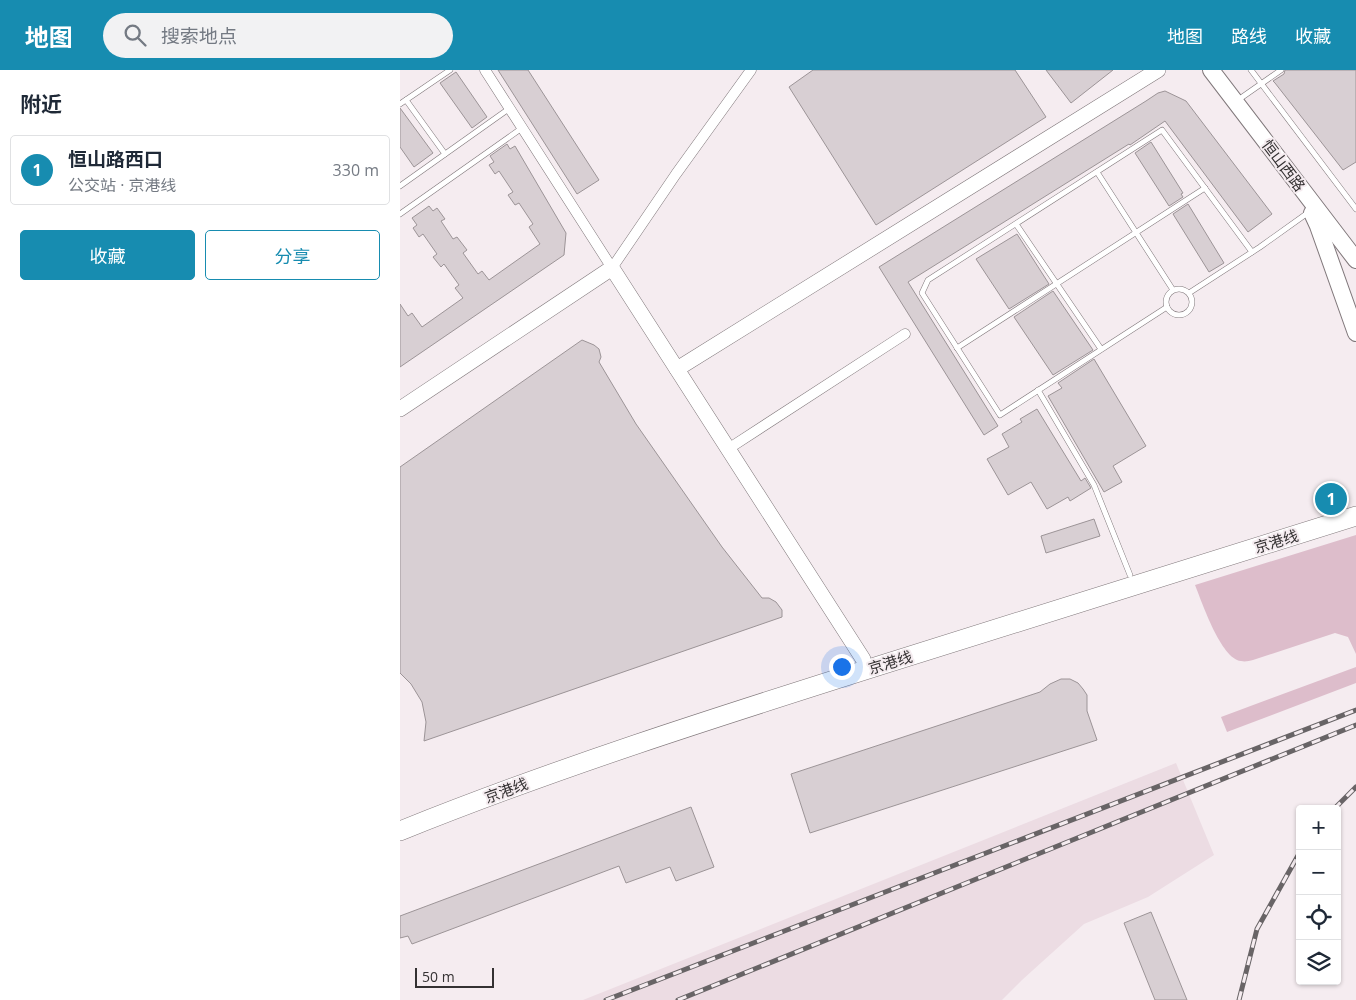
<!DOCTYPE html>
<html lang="zh">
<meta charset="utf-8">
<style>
:root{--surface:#fff;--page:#f2f2f3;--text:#1f2937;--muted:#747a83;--line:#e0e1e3;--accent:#178cb0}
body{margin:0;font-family:"Open Sans","Noto Sans SC",sans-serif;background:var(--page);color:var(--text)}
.controls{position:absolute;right:15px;bottom:15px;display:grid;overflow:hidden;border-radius:5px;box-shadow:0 1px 4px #0004}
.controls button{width:45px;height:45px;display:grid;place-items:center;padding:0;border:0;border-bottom:1px solid var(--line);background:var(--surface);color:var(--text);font:25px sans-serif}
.scale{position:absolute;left:15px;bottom:12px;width:79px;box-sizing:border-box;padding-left:5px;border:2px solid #343132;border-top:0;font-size:14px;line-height:18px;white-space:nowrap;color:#343132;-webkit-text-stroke:4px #f5ecf0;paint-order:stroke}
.you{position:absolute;left:441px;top:596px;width:18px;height:18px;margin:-12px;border:4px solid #fff;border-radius:50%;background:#1a73e8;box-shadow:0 0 0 8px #1a73e833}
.badge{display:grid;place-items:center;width:32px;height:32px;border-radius:50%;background:var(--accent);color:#fff;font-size:16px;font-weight:700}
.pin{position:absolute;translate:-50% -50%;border:2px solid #fff;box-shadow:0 1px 5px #0006}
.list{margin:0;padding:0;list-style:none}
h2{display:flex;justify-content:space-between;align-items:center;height:65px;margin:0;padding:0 20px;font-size:21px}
h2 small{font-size:16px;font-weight:400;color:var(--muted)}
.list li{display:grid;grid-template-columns:32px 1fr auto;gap:15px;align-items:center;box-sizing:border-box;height:70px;margin:0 10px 10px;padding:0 10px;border:1px solid var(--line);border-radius:5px}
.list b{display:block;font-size:19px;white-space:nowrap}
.list p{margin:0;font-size:16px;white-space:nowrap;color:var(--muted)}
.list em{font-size:16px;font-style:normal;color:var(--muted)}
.actions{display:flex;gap:10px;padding:15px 20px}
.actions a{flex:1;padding:11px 0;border:1px solid var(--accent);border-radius:5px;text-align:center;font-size:18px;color:var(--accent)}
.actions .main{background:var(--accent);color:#fff}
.icon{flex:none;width:28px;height:28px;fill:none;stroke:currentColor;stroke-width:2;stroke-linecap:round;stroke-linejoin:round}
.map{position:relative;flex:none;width:956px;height:930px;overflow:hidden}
header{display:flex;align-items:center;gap:30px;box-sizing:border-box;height:70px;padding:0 25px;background:var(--accent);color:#fff}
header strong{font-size:24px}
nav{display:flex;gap:28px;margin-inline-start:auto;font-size:18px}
.search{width:350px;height:45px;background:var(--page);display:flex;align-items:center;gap:12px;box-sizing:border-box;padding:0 18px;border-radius:28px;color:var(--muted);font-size:19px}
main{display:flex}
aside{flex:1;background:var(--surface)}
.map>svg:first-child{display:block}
.built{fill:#ecdce3}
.green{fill:#ddbdcb}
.building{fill:#d8cfd3;stroke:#9c9497}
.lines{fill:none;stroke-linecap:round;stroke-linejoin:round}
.lane-casing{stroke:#80787b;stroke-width:6}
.street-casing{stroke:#80787b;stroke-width:11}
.secondary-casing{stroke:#80787b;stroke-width:16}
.primary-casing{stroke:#80787b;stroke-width:18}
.highway-casing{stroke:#80787b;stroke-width:20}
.lane{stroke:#fff;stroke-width:5}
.street{stroke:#fff;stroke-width:10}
.secondary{stroke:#fff;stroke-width:15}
.primary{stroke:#fff;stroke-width:16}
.highway{stroke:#fff;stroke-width:19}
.rail-casing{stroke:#686466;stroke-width:5}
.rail{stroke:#f5ecf0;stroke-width:3;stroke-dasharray:9;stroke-linecap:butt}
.labels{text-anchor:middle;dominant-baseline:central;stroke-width:4;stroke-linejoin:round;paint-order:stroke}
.street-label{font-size:15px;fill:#343132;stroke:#f5ecf0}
</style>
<header>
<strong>地图</strong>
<div class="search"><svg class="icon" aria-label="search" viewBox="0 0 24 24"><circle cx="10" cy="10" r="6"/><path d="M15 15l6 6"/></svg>搜索地点</div>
<nav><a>地图</a><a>路线</a><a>收藏</a></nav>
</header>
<main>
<aside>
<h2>附近<small></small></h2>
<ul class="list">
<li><span class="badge">1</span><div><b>恒山路西口</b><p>公交站 · 京港线</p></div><em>330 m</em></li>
</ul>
<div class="actions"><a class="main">收藏</a><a>分享</a></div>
</aside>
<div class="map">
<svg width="956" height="930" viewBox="0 0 956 930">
<rect width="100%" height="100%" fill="#f5ecf0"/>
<polygon class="built" points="776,693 814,785 748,827 684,854 622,910 602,930 183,930"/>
<g class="green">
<path d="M956,465V584L948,567L935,563L853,590C849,591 845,592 841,591C821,589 802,532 795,515Z"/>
<polygon points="956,597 956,613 827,662 821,647"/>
</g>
<g class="building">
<polygon points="98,0 128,0 199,110 177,124"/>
<polygon points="413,0 615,0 646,47 476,155 389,17"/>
<polygon points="646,0 713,0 671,33"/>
<polygon points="885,0 956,0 956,92 943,100 875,13 873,11 884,4"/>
<polygon points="56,2 87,47 72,58 40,13"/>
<polygon points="765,21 786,31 872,144 848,162 765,51 730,75 729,74 508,212 598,356 584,365 479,197 746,31 758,23"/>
<polygon points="0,38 33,83 14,97 0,77"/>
<polygon points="751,72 783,123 781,124 783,127 769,136 735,83"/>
<polygon points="107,74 110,79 115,76 166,163 164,185 0,297 0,234 8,246 12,243 22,257 63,228 55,218 59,215 44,194 41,197 33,187 37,184 23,164 19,167 13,158 17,155 12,148 29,136 33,141 37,138 45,149 41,151 53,169 57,167 67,180 63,183 78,204 82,201 89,210 140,174 129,157 133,154 119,133 115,135 108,125 113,122 99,101 95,104 89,95 94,92 90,86"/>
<polygon points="788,134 824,193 809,202 773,144"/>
<polygon points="617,164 649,214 609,239 576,189"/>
<polygon points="653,221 693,280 653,305 614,247"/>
<polygon points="182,270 194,275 199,279 201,287 199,292 236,354 322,477 362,528 369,528 376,532 382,540 382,547 24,671 26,652 22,632 11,614 0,603 0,397"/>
<polygon points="694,289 746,376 713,396 722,412 704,422 648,326 662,318 658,313"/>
<polygon points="637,339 681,411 685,408 691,418 670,431 668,427 647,439 631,412 608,425 587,389 609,377 602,364 622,352 620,349"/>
<polygon points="694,449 700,466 646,483 641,466"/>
<polygon points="661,609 670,609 678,613 683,619 687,625 687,641 697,670 410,763 391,704 640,622 650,614"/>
<polygon points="291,737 314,797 276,811 270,797 226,813 219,796 12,874 8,866 0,868 0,846"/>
<polygon points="751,842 787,930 755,930 724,853"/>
</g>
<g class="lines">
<g class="lane-casing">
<g id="lane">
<polyline points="851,0 956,139"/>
<polyline points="6,30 45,84"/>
<polyline points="838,30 881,0"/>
<polyline points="0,34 50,0"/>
<polyline points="697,102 773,220"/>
<polyline points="0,116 110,38"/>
<polyline points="0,144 122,58"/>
<polyline points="616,154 701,279"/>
<circle cx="779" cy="232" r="13"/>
<polyline points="789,223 860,177 909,142"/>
<polyline points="767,237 600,345 522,223 528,210 762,60 852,182"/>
<polyline points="557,278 805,118"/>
<polyline points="638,320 694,415 730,505"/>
</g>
</g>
<g class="street-casing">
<g id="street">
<polyline points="85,0 212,198 276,104 351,0"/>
<polyline points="328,379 505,264"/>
</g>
</g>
<g class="secondary-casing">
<g id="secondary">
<polyline points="277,299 758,0"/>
<polyline points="0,339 212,198 463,589"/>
</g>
</g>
<g class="primary-casing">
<g id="primary">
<polyline points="811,0 956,190"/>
<polyline points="912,143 918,156 956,263"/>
</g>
</g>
<g class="highway-casing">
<path id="highway" d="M0,761C156,698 317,647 478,596C637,546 797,496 956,446"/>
</g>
<use href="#lane" class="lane"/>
<use href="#street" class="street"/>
<use href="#secondary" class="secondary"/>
<use href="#primary" class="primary"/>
<use href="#highway" class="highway"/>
<g class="rail-casing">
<g id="rail">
<polyline points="934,739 956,717"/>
<polyline points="206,930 956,640"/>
<polyline points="278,930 956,655"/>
<polyline points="839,930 857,859 900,782"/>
</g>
</g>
<use href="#rail" class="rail"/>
</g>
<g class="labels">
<g class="street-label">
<text transform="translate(884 95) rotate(53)">恒山西路</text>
<text transform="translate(876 471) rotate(-17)">京港线</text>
<text transform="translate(490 592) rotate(-17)">京港线</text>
<text transform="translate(106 720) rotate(-20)">京港线</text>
</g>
</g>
</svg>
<div class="controls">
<button>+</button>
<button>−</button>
<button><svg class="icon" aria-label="locate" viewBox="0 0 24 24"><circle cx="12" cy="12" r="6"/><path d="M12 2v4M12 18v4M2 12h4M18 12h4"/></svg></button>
<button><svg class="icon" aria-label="layers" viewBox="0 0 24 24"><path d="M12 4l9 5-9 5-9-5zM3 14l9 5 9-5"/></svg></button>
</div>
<div class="scale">50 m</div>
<div class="you"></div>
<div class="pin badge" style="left:931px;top:429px">1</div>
</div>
</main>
